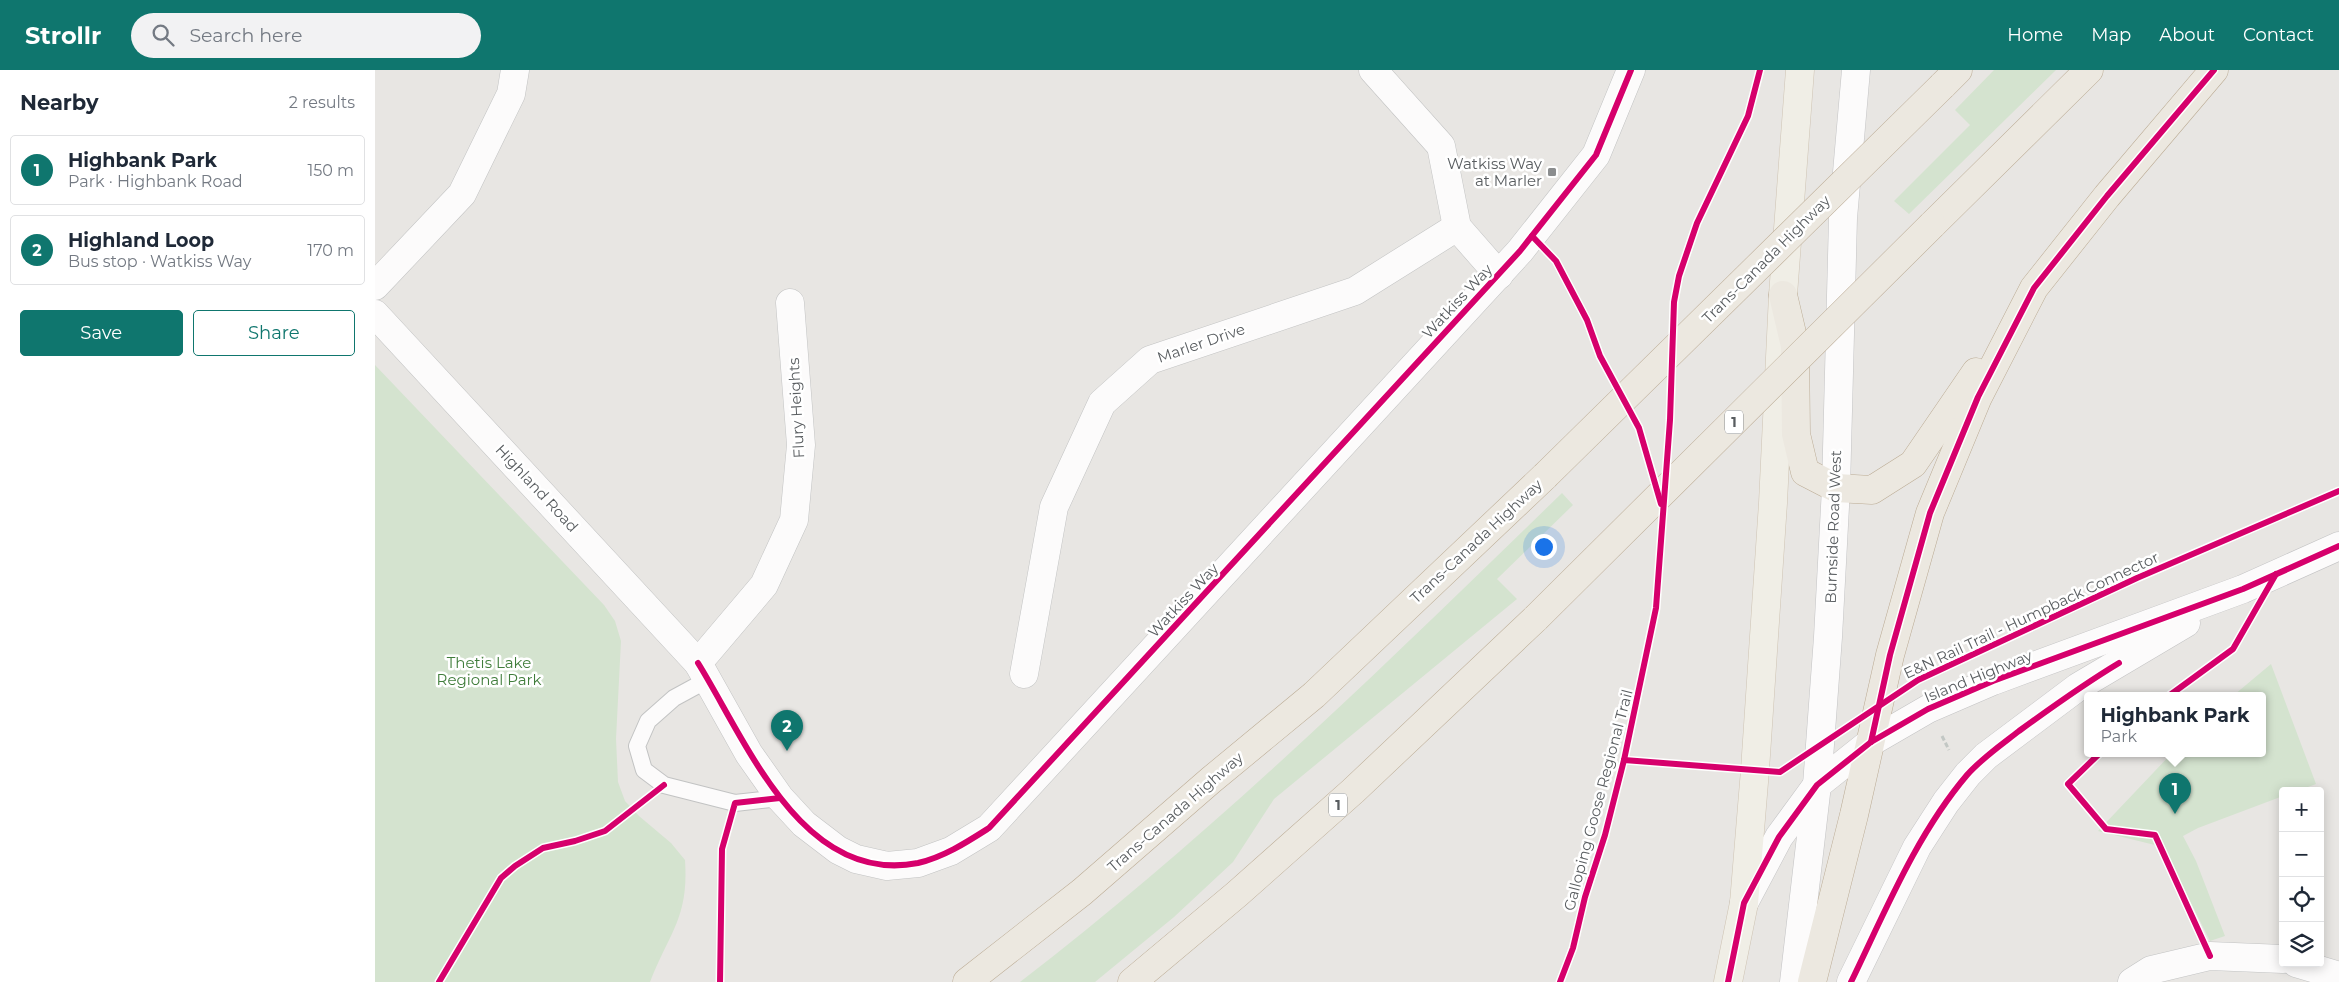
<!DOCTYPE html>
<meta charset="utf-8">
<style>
:root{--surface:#fff;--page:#f2f2f3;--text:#1f2937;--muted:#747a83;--line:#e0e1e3;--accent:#0f766e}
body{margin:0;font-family:Montserrat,sans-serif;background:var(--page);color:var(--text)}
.controls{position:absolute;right:15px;bottom:15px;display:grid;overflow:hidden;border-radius:5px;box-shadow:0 2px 12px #0003}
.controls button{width:45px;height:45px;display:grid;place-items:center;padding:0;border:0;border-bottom:1px solid var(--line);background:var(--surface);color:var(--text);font:25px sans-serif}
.you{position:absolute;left:1168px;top:476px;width:18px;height:18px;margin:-12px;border:4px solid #fff;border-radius:50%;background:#1a73e8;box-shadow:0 0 0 8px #1a73e833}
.badge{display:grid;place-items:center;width:32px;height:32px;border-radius:50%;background:var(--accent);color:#fff;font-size:16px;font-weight:700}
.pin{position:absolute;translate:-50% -41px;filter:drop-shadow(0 1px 2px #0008)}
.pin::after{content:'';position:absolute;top:26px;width:18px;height:15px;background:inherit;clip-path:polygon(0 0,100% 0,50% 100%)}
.popup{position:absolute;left:1709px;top:622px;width:182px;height:65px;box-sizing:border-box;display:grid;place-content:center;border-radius:5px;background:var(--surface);filter:drop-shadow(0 1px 4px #0005);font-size:16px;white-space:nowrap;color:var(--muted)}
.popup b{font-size:19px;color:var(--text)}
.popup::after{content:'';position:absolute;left:50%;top:100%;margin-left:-10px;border:10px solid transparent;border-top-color:var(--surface)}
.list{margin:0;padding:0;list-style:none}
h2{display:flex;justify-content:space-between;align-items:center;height:65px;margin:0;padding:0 20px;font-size:21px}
h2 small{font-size:16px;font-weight:400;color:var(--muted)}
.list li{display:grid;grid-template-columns:32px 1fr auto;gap:15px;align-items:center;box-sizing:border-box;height:70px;margin:0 10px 10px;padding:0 10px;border:1px solid var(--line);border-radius:5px}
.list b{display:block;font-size:19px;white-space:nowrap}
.list p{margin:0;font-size:16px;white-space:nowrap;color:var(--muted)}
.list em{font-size:16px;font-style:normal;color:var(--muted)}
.actions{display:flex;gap:10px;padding:15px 20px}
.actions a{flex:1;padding:11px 0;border:1px solid var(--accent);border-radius:5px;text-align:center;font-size:18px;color:var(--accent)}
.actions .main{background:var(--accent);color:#fff}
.icon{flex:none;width:28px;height:28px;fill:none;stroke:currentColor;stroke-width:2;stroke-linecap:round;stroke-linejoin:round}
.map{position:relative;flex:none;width:1964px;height:912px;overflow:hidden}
header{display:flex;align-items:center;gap:30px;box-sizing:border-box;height:70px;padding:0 25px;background:var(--accent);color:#fff}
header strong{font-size:24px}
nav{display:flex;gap:28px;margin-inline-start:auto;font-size:18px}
.search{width:350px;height:45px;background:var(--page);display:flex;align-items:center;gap:12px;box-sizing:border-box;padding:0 18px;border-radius:28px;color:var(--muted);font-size:19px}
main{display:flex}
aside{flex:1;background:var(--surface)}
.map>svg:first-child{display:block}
.green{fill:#d4e3cf}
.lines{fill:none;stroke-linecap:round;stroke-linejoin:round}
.lane-casing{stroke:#c2c3c3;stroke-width:18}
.street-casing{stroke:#c2c3c3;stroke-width:29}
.secondary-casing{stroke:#c3c3c4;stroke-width:29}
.primary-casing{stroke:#cec3b3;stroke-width:29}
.highway-casing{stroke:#bbab94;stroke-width:29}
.path{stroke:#c2c7c4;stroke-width:3;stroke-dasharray:5 2.5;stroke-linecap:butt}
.lane{stroke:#fcfbfb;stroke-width:16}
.street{stroke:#fcfbfb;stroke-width:28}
.secondary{stroke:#fcfbfb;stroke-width:28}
.primary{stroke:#f0eee6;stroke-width:28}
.highway{stroke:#ece8e0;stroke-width:28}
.highway-bridge-casing{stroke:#bbab94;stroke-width:29;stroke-linecap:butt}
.highway-bridge{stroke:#ece8e0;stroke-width:28}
.cycleway-casing{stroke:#fff;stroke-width:9}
.cycleway{stroke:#d6006c;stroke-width:6}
.poi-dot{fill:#8b8d8e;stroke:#fff;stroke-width:2}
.labels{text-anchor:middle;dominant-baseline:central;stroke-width:5;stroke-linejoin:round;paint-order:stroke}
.shield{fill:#fff;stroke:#8b8e90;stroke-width:1}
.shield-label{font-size:14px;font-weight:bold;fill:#595d60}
.poi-label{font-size:15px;fill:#595d60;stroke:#fff;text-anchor:end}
.street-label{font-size:15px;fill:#595d60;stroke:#fff}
.park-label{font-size:15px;fill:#407d3b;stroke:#fff}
</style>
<header>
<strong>Strollr</strong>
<div class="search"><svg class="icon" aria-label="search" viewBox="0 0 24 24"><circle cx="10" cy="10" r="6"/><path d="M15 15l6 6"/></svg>Search here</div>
<nav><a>Home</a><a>Map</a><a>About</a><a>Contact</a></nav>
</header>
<main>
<aside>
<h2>Nearby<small>2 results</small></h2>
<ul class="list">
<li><span class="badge">1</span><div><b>Highbank Park</b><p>Park · Highbank Road</p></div><em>150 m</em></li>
<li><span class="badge">2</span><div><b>Highland Loop</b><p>Bus stop · Watkiss Way</p></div><em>170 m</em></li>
</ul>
<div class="actions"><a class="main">Save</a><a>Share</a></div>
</aside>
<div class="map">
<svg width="1964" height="912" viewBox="0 0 1964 912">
<rect width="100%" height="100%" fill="#e8e6e3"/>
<g class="green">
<polygon points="1619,0 1681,0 1534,144 1519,131 1595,55 1580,40"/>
<path d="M0,295L229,535L240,551L246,571L241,669L243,712L250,731L264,746L296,773L310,790C314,848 294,863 275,912H0Z"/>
<path d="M1187,423L1198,435L1122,509L1142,529L899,729L858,792L799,847L720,912H645C838,764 1013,592 1187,423Z"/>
<polygon points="1896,594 1941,714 1922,721 1908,721 1908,726 1823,758 1808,766 1821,791 1850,866 1835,871 1788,777 1723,761 1797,683 1888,683 1888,625 1859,625"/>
</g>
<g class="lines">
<g class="lane-casing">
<polyline id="lane" points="334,609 299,628 273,651 262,676 269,700 289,715 360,733 405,728"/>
</g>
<g class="street-casing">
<g id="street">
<polyline points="998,0 1066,76 1082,157 1124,205"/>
<polyline points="0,216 87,124 136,24 140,0"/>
<polyline points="0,244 323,593 374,684 405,728 429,754 463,780 481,789 512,796 543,793 576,781 614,758 1145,181 1221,85 1256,0"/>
<polyline points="323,593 389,515 419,450 426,375 415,233"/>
<polyline points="649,604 679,437 727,333 775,290 980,221 1082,157"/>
<polyline points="1921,893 1964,906"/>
<polyline points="1757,912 1776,900 1835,886 1908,889"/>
</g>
</g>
<g class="secondary-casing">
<g id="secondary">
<polyline points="1369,833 1404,767 1442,715 1496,672 1553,639 1618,611 1868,519 1964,476"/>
<polyline points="1419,912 1442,715 1453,567 1461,418 1468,148 1481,0"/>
<polyline points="1476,912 1542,777 1571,732 1593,704 1611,686 1703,617 1811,553"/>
</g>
</g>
<g class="primary-casing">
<polyline id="primary" points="1353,912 1369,833 1380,700 1398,433 1408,225 1425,0"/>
</g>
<g class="highway-casing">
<g id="highway">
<polyline points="1567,16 1583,0"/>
<polyline points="1557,155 1714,0"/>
<polyline points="1408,225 1420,276 1421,364 1430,402 1461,418 1497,420 1538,394 1601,302"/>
<polyline points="592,912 707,822 836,710 939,625 1170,406"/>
<polyline points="757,912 862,824 978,721 1161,548"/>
<polyline points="1437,912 1479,745 1515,585 1555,443 1603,327 1659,218 1732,126 1839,0"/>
</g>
</g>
<polyline class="path" points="1567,666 1574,680"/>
<use href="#lane" class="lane"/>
<use href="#street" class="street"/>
<use href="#secondary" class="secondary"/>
<use href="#primary" class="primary"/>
<use href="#highway" class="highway"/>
<g class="highway-bridge-casing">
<g id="highway-bridge">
<polyline points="1170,406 1567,16"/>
<polyline points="1161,548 1557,155"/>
</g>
</g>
<use href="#highway-bridge" class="highway-bridge"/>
<g class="cycleway-casing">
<g id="cycleway">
<polyline points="1157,166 1181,191 1212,250 1225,286 1264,358 1286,434"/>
<path d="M323,593C371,670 427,816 543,793C569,787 592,772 614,758L1145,181L1221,85L1256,0"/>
<polyline points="1795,625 1858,579 1901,504"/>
<polyline points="1496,672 1515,585 1555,443 1603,327 1659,218 1732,126 1839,0"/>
<polyline points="1725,683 1693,714 1731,759 1780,765 1835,886"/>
<polyline points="1249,690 1405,702 1543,610 1762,508 1964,421"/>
<polyline points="64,912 126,808 140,796 168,778 200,771 230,761 289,715"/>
<polyline points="345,912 347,779 360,733 405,728"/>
<polyline points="1185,912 1198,878 1210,827 1230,765 1249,690 1281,538 1295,350 1299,232 1304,206 1322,153 1373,46 1385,0"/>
<polyline points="1353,912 1369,833 1404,767 1442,715 1496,672 1553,639 1618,611 1868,519 1964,476"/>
<path d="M1476,912C1510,842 1541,765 1592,705C1607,688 1626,675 1644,661C1677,637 1709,614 1744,593"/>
</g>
</g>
<use href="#cycleway" class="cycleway"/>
</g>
<rect class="poi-dot" x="1172" y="97" width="10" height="10" rx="2.5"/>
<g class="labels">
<g class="shield">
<rect x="1350" y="340.5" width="18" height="23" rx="4"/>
<rect x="954" y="723.5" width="18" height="23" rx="4"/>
</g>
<g class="shield-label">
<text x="1359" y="352">1</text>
<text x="963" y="735">1</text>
</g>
<g class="poi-label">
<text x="1167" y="93">Watkiss Way<tspan x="1167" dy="17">at Marler</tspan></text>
</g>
<g class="street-label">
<text transform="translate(1391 189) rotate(-45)">Trans-Canada Highway</text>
<text transform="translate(1082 231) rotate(-47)">Watkiss Way</text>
<text transform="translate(826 273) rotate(-19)">Marler Drive</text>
<text transform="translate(421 338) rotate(-93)">Flury Heights</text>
<text transform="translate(162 418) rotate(47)">Highland Road</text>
<text transform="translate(1458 457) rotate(-88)">Burnside Road West</text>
<text transform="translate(1101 471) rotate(-43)">Trans-Canada Highway</text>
<text transform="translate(808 530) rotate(-47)">Watkiss Way</text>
<text transform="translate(1656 545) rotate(-25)">E&amp;N Rail Trail - Humpback Connector</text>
<text transform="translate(1603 606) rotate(-22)">Island Highway</text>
<text transform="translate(1223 730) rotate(-75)">Galloping Goose Regional Trail</text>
<text transform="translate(800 742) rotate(-41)">Trans-Canada Highway</text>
</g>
<g class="park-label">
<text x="114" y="592">Thetis Lake<tspan x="114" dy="17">Regional Park</tspan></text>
</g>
</g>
</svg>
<div class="controls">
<button>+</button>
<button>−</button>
<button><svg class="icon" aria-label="locate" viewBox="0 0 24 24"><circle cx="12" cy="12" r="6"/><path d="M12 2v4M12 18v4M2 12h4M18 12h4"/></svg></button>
<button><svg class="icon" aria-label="layers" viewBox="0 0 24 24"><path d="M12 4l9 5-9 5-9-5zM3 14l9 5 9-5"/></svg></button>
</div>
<div class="you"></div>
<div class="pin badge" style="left:1800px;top:744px">1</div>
<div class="popup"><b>Highbank Park</b>Park</div>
<div class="pin badge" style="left:412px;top:681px">2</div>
</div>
</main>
